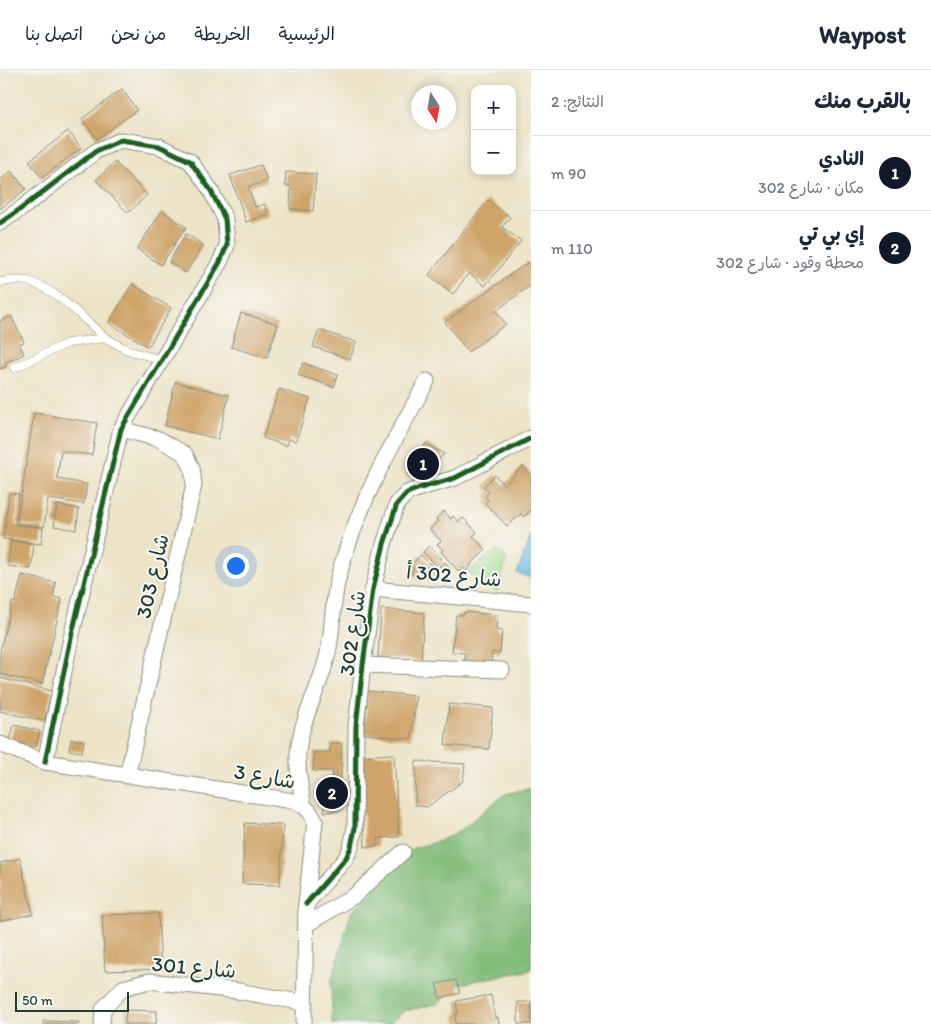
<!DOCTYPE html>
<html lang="ar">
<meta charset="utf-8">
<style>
:root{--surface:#fff;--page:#f6f6f7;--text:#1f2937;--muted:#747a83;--line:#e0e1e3;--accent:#111827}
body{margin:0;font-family:Itim,"Playpen Sans Arabic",sans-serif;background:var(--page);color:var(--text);direction:rtl}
.controls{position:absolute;right:15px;top:15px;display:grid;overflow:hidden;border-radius:10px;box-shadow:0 2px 8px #0003}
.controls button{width:45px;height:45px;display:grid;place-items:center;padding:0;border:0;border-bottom:1px solid var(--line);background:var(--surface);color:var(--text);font:25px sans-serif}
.compass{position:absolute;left:411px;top:15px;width:45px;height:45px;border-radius:50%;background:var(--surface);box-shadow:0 2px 8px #0003;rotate:169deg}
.scale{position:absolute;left:15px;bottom:12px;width:114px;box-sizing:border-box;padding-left:5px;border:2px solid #1f3d34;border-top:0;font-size:14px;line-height:18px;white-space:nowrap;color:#1f3d34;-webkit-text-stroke:4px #f6f6f2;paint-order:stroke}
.you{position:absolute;left:235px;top:495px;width:18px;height:18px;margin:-12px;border:4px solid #fff;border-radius:50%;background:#1a73e8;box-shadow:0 0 0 8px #1a73e833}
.badge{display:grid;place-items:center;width:32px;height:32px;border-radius:50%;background:var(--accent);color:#fff;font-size:16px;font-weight:700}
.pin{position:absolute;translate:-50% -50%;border:2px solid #fff;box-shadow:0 1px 5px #0006}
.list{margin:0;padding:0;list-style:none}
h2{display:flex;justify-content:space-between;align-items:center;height:65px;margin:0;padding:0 20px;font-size:21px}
h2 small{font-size:16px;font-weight:400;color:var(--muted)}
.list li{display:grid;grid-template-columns:32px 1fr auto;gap:15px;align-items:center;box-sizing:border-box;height:75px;padding:0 20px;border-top:1px solid var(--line)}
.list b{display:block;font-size:19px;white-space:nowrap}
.list p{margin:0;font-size:16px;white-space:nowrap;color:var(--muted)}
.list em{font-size:16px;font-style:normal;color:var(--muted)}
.map{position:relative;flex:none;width:531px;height:954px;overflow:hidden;direction:ltr}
header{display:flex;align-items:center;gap:30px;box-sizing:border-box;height:70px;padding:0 25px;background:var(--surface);border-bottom:1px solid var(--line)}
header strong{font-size:24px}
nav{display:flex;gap:28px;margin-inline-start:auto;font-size:18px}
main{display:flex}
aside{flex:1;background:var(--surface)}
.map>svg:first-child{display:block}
.green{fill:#a4dd8f;stroke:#628d62}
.forest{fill:#83bc7a;stroke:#517c57}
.water{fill:#65b4df;stroke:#42788a}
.building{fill:#cfa46a}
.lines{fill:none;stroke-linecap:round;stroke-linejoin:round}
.lane-casing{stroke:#86907e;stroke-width:9}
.street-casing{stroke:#86907e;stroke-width:17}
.lane{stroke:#fff;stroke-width:8}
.street{stroke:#fff;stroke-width:15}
.cycleway-casing{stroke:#f6f6f2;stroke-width:8}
.cycleway{stroke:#1b5e20;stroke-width:5}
.labels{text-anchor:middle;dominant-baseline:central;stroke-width:4;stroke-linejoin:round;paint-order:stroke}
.street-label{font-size:21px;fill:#1f3d34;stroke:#f6f6f2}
</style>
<header>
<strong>Waypost</strong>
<nav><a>الرئيسية</a><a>الخريطة</a><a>من نحن</a><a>اتصل بنا</a></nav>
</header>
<main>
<aside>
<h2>بالقرب منك<small>النتائج: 2</small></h2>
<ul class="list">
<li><span class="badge">1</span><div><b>النادي</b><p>مكان · شارع 302</p></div><em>90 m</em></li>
<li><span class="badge">2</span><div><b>إي بي تي</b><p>محطة وقود · شارع 302</p></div><em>110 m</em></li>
</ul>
</aside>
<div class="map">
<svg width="531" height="954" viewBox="0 0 531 954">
<rect width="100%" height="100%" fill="#f6f6f2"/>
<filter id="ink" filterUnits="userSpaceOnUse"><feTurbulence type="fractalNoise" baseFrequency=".02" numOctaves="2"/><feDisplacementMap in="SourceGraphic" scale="10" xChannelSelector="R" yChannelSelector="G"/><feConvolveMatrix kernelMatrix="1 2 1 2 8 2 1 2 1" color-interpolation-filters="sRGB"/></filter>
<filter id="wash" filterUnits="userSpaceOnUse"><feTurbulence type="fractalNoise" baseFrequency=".0096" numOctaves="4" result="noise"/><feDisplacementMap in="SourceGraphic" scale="20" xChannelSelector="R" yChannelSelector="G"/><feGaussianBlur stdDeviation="1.12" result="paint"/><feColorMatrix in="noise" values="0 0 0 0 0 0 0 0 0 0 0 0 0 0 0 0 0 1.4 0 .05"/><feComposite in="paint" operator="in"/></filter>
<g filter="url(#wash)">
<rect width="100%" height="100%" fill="#ede3c7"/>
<polygon class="green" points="497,480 507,489 497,521 468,502"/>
<polygon class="forest" points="531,718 531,900 459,914 438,934 404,941 389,954 332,954 331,912 351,843 372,823 390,796 414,778 440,771 461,760 505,724"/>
<polygon class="water" points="531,466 531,508 517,503"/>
<g id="blocks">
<g class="building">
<polygon points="122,19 137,40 97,69 82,49"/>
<polygon points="68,61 81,78 42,108 29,91"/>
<polygon points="115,92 147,125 128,143 96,110"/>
<polygon points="261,95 267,111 248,117 255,137 265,134 268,144 246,152 230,105"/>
<polygon points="11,101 26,119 0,139 0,110"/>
<polygon points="286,102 316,104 313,141 290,139 291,116 285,116"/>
<polygon points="488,130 510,147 502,157 521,171 485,216 469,203 453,224 429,205"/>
<polygon points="162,141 186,157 161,195 137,179"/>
<polygon points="186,164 203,175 186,203 169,192"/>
<polygon points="528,192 531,196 531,215 496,241 506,254 468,282 445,252"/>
<polygon points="132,214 171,238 148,277 109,253"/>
<polygon points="241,243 278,254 267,288 231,277"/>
<polygon points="11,246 24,272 19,274 24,284 5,293 7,296 0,299 0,251"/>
<polygon points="319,260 356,272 350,289 313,277"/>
<polygon points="303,293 338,305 334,317 298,305"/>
<polygon points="175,312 229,325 218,369 165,356"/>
<polygon points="279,319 310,329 296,371 289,369 287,376 263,368"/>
<polygon points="34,343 97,353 92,385 61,381 57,409 87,414 84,434 48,429 44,457 17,453"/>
<polygon points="426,373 444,384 416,409 407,404"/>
<polygon points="523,396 531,404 531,440 523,447 521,444 507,456 485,433 488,430 485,426 489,422 484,416 495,405 504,415"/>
<polygon points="9,423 19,424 15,455 43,458 41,474 3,469"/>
<polygon points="57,435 79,439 76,460 54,456"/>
<polygon points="444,441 451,449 453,446 459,452 463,448 477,462 473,466 486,480 470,495 471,496 466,501 463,498 459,502 441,482 443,480 437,474 441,471 430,459 438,451 436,449"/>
<polygon points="11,471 34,474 31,499 8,496"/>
<polygon points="429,476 442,489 436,495 423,482"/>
<polygon points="421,485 437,501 428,509 425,505 419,511 411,502 414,499 411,495"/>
<polygon points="445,492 450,499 445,503 439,496"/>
<polygon points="22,505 56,513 53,527 62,529 42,614 0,604 0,581 12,532 15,533"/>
<polygon points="381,539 424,543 421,591 378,587"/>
<polygon points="464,542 497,545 496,560 502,561 500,583 492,582 491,595 464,593 465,583 452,582 456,545 464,545"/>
<polygon points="0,608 52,621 44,651 0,641"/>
<polygon points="368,621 416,626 411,669 364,664"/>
<polygon points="449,634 493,638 489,679 445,675"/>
<polygon points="14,655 40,661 36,677 10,671"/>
<polygon points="71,669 84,671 82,682 69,680"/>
<polygon points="331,673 342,673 340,741 324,742 333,701 313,701 314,682 330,682"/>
<polygon points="394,684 399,767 378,768 378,776 365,777 360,686"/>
<polygon points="416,691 465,694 463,711 427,737 415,735"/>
<polygon points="245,753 283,755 280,815 242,814"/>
<polygon points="20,788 33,844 0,851 0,793"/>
<polygon points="158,843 161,899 105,901 102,845"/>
<polygon points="456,910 460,923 440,928 436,914"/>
<polygon points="491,925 495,948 498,947 499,954 456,954 455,944 458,944 456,931"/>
<rect x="518" y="932" width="13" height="22"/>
<polygon points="126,940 157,941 156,954 125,954"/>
<polygon points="43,951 79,952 79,954 43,954"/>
</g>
</g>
</g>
<g filter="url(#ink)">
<use href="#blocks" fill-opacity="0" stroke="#86907e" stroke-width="1"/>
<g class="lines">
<g class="lane-casing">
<g id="lane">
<path d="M0,212C9,211 19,209 27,211C56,218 84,250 106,268"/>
<polyline points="14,298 68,273 106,268 127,280 161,290"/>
</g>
</g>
<g class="street-casing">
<g id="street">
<polyline points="0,153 22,138 96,81 121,70 159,76 190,91 210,119 225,149 227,175 220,192 121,359 71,568 45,692"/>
<polyline points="121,359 159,369 185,384 192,398 194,415 127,706"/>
<polyline points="373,519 531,534"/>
<polyline points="363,595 502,600"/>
<polyline points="0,674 45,692 293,731 303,735 310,742 315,751 306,834 304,954"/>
<path d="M303,735C302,722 298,707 298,694C296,658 317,625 326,591C334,563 331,533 339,505C358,433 391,376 427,311"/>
<polyline points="306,834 346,788 351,777 355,758 356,656 363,595 373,519 384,474 397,434 407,423 420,418 455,408 531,368"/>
<polyline points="307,854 354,826 403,782"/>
<polyline points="102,954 103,939 123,918 149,911 238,921 305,933"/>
</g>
</g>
<use href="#lane" class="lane"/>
<use href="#street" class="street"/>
<g class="cycleway-casing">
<g id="cycleway">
<polyline points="0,153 22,138 96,81 121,70 159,76 190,91 210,119 225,149 227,175 220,192 121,359 71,568 45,692"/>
<polyline points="306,834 346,788 351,777 355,758 356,656 363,595 373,519 384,474 397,434 407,423 420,418 455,408 531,368"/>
</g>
</g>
<use href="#cycleway" class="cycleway"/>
</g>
</g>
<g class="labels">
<g class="street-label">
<text transform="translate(454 505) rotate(5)">شارع 302 أ</text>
<text transform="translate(152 506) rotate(-77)">شارع 303</text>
<text transform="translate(352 563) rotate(-82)">شارع 302</text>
<text transform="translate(265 706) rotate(10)">شارع 3</text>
<text transform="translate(194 897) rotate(5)">شارع 301</text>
</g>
</g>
</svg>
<div class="controls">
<button>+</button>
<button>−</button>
</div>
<svg class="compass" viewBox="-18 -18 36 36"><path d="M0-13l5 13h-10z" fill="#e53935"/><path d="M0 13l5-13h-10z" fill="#747a83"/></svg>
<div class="scale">50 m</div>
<div class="you"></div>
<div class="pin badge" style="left:423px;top:394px">1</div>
<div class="pin badge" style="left:332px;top:723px">2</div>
</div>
</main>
